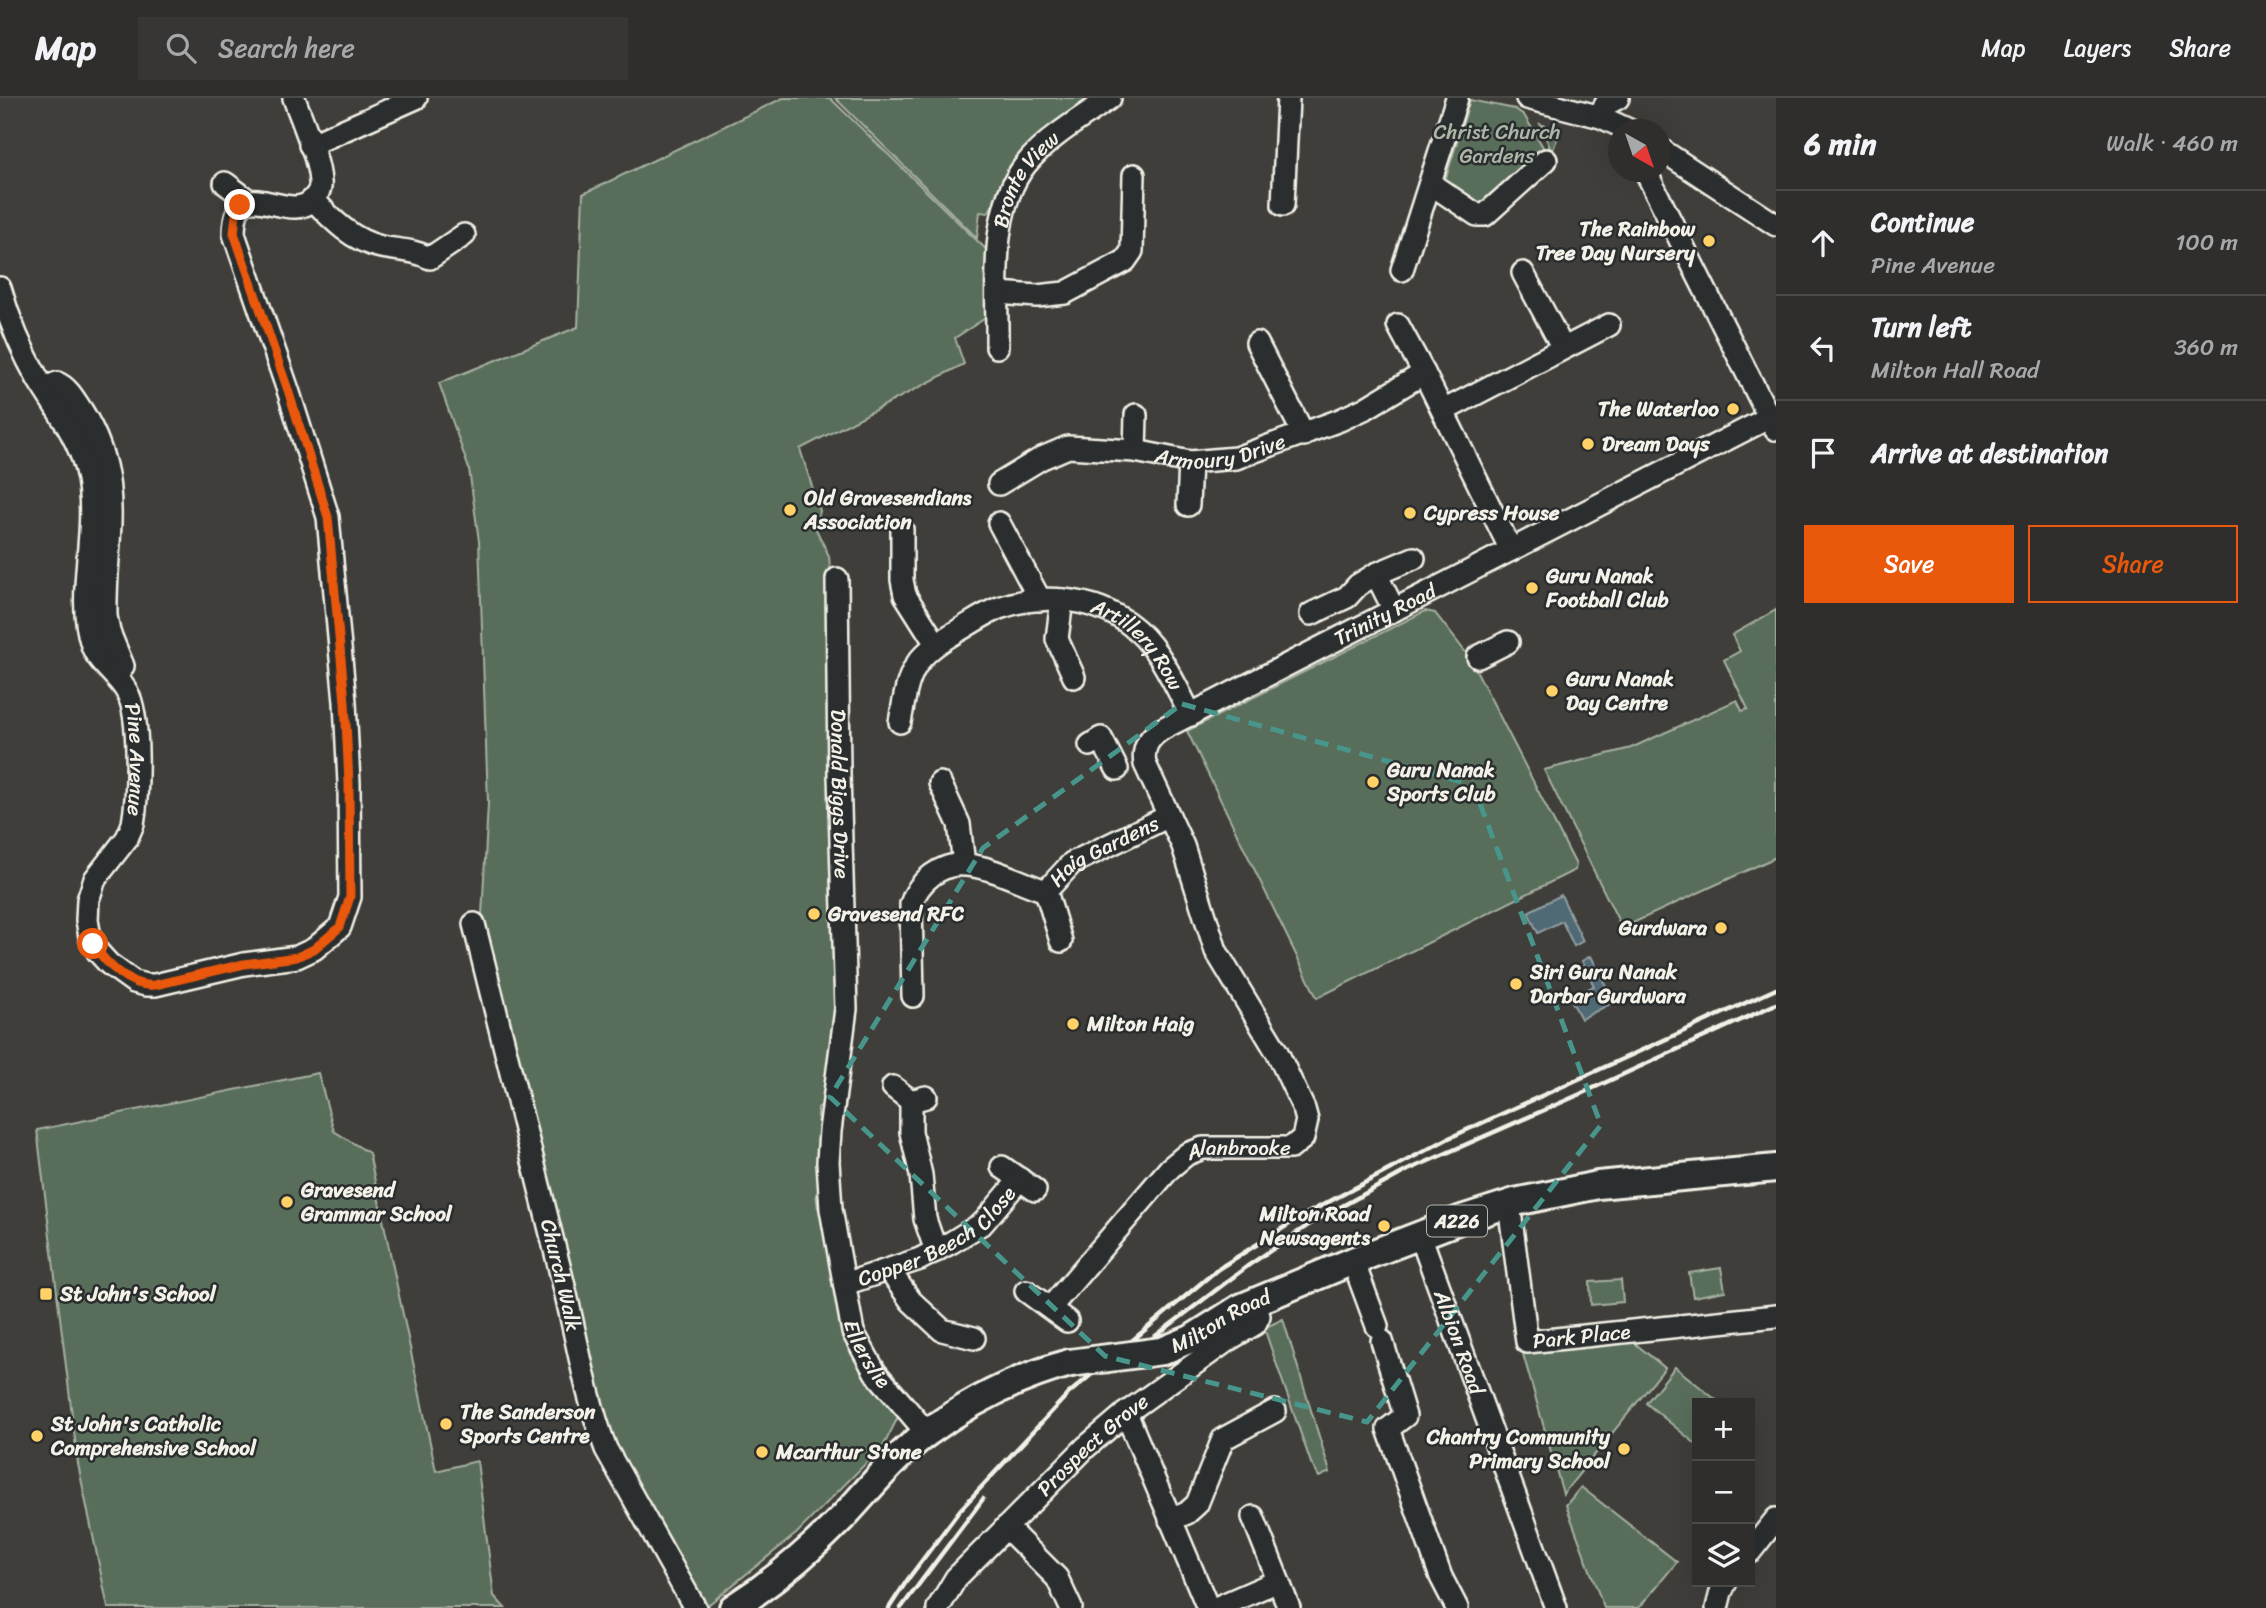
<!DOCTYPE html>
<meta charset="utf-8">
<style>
:root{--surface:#2f2e2c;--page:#373634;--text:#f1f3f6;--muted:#a7a8a9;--line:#4a4a48;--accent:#ea580c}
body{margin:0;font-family:Sriracha,sans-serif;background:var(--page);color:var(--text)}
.controls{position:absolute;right:21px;bottom:21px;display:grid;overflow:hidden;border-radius:0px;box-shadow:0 7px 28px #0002}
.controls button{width:63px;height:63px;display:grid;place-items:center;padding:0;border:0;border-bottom:2px solid var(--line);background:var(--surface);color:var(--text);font:35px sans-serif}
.compass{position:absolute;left:1608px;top:21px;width:63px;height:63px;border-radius:50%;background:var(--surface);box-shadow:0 7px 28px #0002;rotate:140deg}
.stop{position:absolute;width:21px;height:21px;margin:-16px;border:5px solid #ea580c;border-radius:50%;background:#fff}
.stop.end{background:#ea580c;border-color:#fff;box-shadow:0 2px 7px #0008}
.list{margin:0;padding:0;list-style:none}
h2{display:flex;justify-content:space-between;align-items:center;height:91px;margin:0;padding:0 28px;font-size:30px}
h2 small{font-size:23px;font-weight:400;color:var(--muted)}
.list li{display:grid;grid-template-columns:46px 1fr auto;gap:21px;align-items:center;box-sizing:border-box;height:105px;padding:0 28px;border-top:2px solid var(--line)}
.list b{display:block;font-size:26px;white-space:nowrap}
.list p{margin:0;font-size:23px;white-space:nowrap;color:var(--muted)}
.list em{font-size:23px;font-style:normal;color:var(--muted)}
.actions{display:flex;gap:14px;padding:21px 28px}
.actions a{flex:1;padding:16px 0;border:2px solid var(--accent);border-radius:0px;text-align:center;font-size:24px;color:var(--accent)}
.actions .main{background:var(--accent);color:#fff}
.icon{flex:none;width:38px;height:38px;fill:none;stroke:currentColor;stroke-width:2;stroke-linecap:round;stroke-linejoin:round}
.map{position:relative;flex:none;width:1776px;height:1510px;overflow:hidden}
header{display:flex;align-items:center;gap:42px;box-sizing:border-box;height:98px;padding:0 35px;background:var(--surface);border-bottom:2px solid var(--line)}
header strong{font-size:33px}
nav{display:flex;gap:38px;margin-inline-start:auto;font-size:24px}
.search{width:490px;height:63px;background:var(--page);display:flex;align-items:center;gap:18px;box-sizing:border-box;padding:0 24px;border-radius:0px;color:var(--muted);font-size:26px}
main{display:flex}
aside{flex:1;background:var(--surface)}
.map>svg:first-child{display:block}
.green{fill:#586e5a;stroke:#a6b0a1;stroke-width:2}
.water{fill:#506975;stroke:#929fa3;stroke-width:2}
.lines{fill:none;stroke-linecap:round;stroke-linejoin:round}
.minor-casing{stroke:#f4f1e8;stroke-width:26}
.major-casing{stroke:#f4f1e8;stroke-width:32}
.minor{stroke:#2a2d2e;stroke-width:21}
.major{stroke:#2a2d2e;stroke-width:26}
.rail{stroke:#f4f1e8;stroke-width:4.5}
.major-bridge-casing{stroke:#f4f1e8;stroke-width:32;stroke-linecap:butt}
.major-bridge{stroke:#2a2d2e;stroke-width:26}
.route{stroke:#ea580c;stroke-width:9}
.marked{fill:none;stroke:#48958c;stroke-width:5;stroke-dasharray:14 9;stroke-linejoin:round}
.poi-dot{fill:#ffd166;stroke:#2a2d2e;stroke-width:2.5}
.labels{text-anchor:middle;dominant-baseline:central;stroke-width:5;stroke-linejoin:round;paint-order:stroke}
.shield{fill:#2a2d2e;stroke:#b7b6b0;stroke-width:2}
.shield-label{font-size:19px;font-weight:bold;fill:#f4f1e8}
.park-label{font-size:21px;fill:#aeb6a8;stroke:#2a2d2e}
.street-label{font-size:21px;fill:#f4f1e8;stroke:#2a2d2e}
.poi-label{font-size:21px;font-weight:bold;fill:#f4f1e8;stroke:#2a2d2e;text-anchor:start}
</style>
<header>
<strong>Map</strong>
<div class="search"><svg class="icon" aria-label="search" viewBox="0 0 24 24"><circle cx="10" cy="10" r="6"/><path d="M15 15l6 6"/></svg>Search here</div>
<nav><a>Map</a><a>Layers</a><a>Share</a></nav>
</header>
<main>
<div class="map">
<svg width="1776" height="1510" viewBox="0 0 1776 1510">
<rect width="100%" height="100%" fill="#3f3e3a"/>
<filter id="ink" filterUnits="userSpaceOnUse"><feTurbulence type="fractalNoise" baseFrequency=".0143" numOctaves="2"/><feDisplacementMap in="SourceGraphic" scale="14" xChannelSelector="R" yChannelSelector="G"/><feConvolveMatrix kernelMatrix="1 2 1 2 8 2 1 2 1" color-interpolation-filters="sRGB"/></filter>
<g filter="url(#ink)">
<g class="green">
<polygon points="783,0 830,0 994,159 993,215 955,240 964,266 800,351 820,413 818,421 813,425 829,458 831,482 841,909 828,1002 818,1010 818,1021 824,1047 826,1084 816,1096 818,1110 828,1121 842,1230 853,1257 866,1278 898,1319 884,1347 796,1436 708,1507 619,1363 604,1327 482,817 488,705 479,443 469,371 439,285 578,229 583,96"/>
<path d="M835,0H1093C1056,30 1005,57 994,108H992L988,115L980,114L977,140Z"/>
<polygon points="1470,2 1515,11 1524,17 1546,54 1482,113 1443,89"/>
<polygon points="1540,26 1560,33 1553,52 1550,50"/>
<polygon points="1776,512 1776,759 1622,830 1544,672 1631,650 1737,602 1742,613 1748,611 1724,562 1740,553 1732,537"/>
<polygon points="1425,513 1435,515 1470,560 1576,767 1575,772 1317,900 1187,633"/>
<polygon points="318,975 334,1033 369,1055 436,1373 477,1363 494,1498 505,1510 108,1510 78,1366 37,1032"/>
<polygon points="1721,1170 1725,1193 1693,1199 1689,1175"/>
<polygon points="1621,1182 1623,1204 1591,1207 1590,1184"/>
<polygon points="1283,1221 1330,1374 1319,1379 1311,1365 1264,1230"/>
<polygon points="1632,1243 1665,1270 1563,1396 1523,1256"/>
<polygon points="1675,1269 1720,1305 1697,1305 1697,1347 1646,1305"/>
<polygon points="1581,1389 1677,1464 1639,1510 1604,1510 1566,1407"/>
</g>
<g class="water">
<polygon points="1561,797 1583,843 1574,848 1562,823 1538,835 1528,814"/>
<polygon points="1591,858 1614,904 1581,921 1570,900 1594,888 1582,863"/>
</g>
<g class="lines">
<g class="minor-casing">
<g id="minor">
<polyline points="1527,0 1601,19 1629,32"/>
<polyline points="1601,19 1605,7 1618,0"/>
<polyline points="310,47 416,0"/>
<polyline points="1660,51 1776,127"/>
<polyline points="1646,74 1775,331"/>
<polyline points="225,85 249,103"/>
<polyline points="1431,86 1477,117 1485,117 1546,62"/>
<path d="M313,101C332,122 353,143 381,149C402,153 410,151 430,160L464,137"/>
<polyline points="1283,107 1288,0"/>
<polyline points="1402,172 1457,0"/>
<polyline points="1523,175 1563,250"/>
<path id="s1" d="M0,190C9,223 22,253 39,283C57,312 78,339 86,372C101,431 74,494 92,547C98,566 118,577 127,594C141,618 138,697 133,726L127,740L95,781L88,802L87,822L90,839L98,854L109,866L134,884L146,887H155L244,866L297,859L314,851L340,829L350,799L349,685L345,604L328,419L288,292L234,136C235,67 290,132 315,99C319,94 321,89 320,84C319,61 302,23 294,0"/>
<polyline points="998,195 1037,198 1065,195 1125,163 1132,153 1134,77"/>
<polyline points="1398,227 1424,275 1511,452"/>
<polyline points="1257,245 1304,337"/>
<path id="s2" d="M997,249C998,192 988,113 1026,66C1048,39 1082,20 1110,0"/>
<path d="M44,290L57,285C69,290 75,303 82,313C127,385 104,442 106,518L109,534L123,568L116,579"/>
<polyline points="1443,313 1609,227"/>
<polyline points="1135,353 1136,317"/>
<path id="s3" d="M999,386L1042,360L1068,349L1135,353L1190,364L1236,360L1340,322L1366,310L1424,275"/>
<polyline points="1188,407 1190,364"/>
<polyline points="999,425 1040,502"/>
<polyline points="902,431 902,482 905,497 936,546"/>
<polyline points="1376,476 1394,512"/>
<path id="s4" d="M837,481L839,676L846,911L830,1033L828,1064L831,1111L853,1234L875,1274L927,1335"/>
<polyline points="1062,502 1057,541 1074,579"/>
<polyline points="1311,516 1347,499 1358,487 1376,476 1414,460"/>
<polyline points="1478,559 1508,544"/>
<path id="s5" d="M900,624C904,604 906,580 919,563C930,549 946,540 961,531C973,524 986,515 999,510C1040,495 1092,499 1128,525C1159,547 1173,584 1191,617"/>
<polyline points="1090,647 1101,640 1117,671"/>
<polyline points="940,685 959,726 964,766"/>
<path id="s6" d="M474,826C503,943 532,1060 561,1176C576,1234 584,1294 606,1351L695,1510"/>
<path id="s7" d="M1061,843L1046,793L1072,765L1169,718"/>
<path d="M913,898L911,806C918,784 941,764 966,767C993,769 1020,785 1046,793"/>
<polyline points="893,989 911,1003 926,999"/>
<polyline points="911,1003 911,1034 921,1077 925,1121 936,1153"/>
<polyline points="1002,1069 1035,1092"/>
<path id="s8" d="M1509,1106L1527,1244L1776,1218"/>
<path id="s9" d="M1420,1137L1556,1510"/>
<polyline points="1353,1163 1377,1228"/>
<polyline points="889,1172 911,1203 942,1232 974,1240"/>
<path id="s10" d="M845,1186L920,1161L952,1144L983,1125L1020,1081"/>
<polyline points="1026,1193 1067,1223"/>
<path id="s11" d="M1050,1210L1170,1070L1187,1056L1203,1050H1291L1303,1040L1307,1022L1304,1011L1277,954L1216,853L1183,748L1145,666C1142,650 1148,640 1162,631L1776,316"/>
<polyline points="1382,1243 1405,1318 1388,1331 1441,1479 1457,1510"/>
<polyline points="1126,1315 1208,1510"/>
<polyline points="1253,1419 1289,1510"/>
<polyline points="1170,1422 1187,1415 1197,1406 1223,1341 1275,1313"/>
<polyline points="1006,1429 1057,1480 1071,1510"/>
<polyline points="1750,1454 1776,1421"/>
<path id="s12" d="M938,1510L956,1480L1086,1349L1126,1315L1228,1242L1255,1226L1259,1218L1255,1205"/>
<polyline points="1216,1510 1278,1483"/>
<polyline points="1717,1510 1721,1494 1726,1484"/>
</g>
</g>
<g class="major-casing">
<g id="major">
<path id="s13" d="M1162,1253L1191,1241L1240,1210L1353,1163L1462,1121L1515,1104L1598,1087L1776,1070"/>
<path d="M733,1510C773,1484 811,1452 844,1418C871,1389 895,1358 927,1335C970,1303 1019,1279 1070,1265"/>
</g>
</g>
<use href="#minor" class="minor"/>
<use href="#major" class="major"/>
<g class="rail">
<polyline points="1108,1274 1249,1167 1313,1124 1408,1072 1576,998 1776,906"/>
<polyline points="889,1510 908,1481 960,1412 1068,1296 1218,1171 1302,1118 1449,1040 1776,891"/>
<polyline points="901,1510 983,1401"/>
</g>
<g class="major-bridge-casing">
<polyline id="major-bridge" points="1070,1265 1162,1253"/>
</g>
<use href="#major-bridge" class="major-bridge"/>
</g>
</g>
<g class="lines" filter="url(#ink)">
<path class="route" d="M93,846C106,866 130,890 155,887L244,866L297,859L314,851L340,829L350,799L349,685L345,604L328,419L288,292L234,135L236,116L240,107"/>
</g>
<path class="marked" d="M1182,606L1473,687L1601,1027L1367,1324L1105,1258L830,999L983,750Z"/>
<g class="poi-dot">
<circle cx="1709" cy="143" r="7"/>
<circle cx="1733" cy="311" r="7"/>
<circle cx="1588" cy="346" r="7"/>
<circle cx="790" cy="412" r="7"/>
<circle cx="1410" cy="415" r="7"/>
<circle cx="1532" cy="490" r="7"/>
<circle cx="1552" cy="593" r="7"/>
<circle cx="1373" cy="684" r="7"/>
<circle cx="814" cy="816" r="7"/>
<circle cx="1721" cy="830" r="7"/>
<circle cx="1516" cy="886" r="7"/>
<circle cx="1073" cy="926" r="7"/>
<circle cx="287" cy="1104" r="7"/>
<circle cx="1384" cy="1128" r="7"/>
<rect x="39" y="1189" width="14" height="14" rx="3.5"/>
<circle cx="446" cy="1326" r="7"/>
<circle cx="37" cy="1338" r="7"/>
<circle cx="1624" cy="1351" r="7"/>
<circle cx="762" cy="1354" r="7"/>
</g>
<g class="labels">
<rect class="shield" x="1427" y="1107.5" width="60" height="31" rx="5"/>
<g class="shield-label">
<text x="1457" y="1123">A226</text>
</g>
<g class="park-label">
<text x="1497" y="34">Christ Church<tspan x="1497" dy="24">Gardens</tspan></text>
</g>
<g class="street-label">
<text stroke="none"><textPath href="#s2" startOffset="175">Bronte View</textPath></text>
<text stroke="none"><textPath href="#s3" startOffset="233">Armoury Drive</textPath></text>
<text stroke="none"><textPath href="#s11" startOffset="1031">Trinity Road</textPath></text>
<text stroke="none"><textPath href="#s5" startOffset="317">Artillery Row</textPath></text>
<text stroke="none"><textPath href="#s1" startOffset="506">Pine Avenue</textPath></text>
<text stroke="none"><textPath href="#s4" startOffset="215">Donald Biggs Drive</textPath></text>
<text stroke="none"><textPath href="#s7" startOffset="124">Haig Gardens</textPath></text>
<text stroke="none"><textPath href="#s11" startOffset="259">Alanbrooke</textPath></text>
<text stroke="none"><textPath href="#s10" startOffset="105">Copper Beech Close</textPath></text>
<text stroke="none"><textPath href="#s6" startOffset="362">Church Walk</textPath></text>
<text stroke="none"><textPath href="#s13" startOffset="66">Milton Road</textPath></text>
<text stroke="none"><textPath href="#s8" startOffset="194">Park Place</textPath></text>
<text stroke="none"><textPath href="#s9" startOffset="114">Albion Road</textPath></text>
<text stroke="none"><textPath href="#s4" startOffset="782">Ellerslie</textPath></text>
<text stroke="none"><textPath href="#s12" startOffset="226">Prospect Grove</textPath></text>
</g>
<g class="poi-label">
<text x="1695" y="131" text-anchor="end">The Rainbow<tspan x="1695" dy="24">Tree Day Nursery</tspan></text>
<text x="1719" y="311" text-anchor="end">The Waterloo</text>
<text x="1602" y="346">Dream Days</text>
<text x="804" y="400">Old Gravesendians<tspan x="804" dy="24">Association</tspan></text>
<text x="1424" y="415">Cypress House</text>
<text x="1546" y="478">Guru Nanak<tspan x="1546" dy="24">Football Club</tspan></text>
<text x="1566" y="581">Guru Nanak<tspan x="1566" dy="24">Day Centre</tspan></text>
<text x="1387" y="672">Guru Nanak<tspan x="1387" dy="24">Sports Club</tspan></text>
<text x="828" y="816">Gravesend RFC</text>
<text x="1707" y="830" text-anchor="end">Gurdwara</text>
<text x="1530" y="874">Siri Guru Nanak<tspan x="1530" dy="24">Darbar Gurdwara</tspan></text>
<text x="1087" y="926">Milton Haig</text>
<text x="301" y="1092">Gravesend<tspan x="301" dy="24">Grammar School</tspan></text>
<text x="1370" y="1116" text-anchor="end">Milton Road<tspan x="1370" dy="24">Newsagents</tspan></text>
<text x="60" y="1196">St John's School</text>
<text x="460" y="1314">The Sanderson<tspan x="460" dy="24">Sports Centre</tspan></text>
<text x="51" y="1326">St John's Catholic<tspan x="51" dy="24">Comprehensive School</tspan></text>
<text x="1610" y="1339" text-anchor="end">Chantry Community<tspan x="1610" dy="24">Primary School</tspan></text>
<text x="776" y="1354">Mcarthur Stone</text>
</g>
</g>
</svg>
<div class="controls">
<button>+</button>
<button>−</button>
<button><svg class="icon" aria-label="layers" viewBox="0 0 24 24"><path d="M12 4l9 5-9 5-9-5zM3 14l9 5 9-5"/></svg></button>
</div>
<svg class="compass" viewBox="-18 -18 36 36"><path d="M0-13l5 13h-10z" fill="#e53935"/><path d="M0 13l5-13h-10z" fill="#a7a8a9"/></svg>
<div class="stop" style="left:93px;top:846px"></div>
<div class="stop end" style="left:240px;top:107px"></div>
</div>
<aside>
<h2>6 min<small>Walk · 460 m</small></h2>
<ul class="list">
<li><svg class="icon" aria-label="ahead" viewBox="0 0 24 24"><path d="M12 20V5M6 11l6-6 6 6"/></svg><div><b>Continue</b><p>Pine Avenue</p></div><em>100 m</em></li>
<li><svg class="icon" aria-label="left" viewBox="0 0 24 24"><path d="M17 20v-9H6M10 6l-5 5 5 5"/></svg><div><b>Turn left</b><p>Milton Hall Road</p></div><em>360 m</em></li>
<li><svg class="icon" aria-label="arrive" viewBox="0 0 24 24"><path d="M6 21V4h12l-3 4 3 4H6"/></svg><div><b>Arrive at destination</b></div></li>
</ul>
<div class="actions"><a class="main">Save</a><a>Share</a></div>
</aside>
</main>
